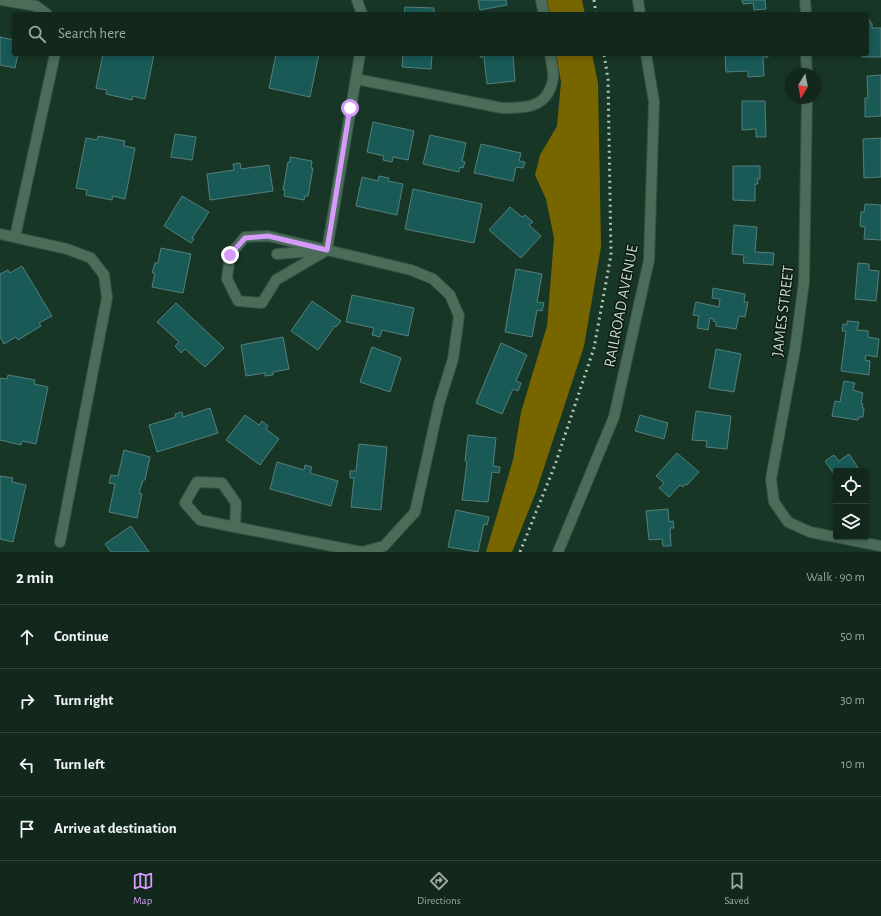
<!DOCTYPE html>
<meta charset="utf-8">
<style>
:root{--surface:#12281c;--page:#1f3429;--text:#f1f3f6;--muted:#9ca6a3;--line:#31443b;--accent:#d59bfb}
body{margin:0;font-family:"Alegreya Sans",sans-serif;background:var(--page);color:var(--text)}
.controls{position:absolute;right:12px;bottom:12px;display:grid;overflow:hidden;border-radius:4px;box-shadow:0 2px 6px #0003}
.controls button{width:36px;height:36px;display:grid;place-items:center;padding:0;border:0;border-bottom:1px solid var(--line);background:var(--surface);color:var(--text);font:20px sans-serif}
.compass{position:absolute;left:785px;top:68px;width:36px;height:36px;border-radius:50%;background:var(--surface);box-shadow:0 2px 6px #0003;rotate:190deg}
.stop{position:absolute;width:12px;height:12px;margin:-9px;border:3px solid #d59bfb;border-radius:50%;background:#fff}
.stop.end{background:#d59bfb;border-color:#fff;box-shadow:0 1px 4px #0008}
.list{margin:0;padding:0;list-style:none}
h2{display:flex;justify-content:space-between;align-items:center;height:52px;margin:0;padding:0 16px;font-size:17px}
h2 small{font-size:13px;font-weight:400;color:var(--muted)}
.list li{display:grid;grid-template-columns:26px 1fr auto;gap:12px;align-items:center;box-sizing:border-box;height:64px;padding:0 16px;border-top:1px solid var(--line)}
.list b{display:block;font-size:15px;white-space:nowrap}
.list em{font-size:13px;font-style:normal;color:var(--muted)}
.icon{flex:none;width:22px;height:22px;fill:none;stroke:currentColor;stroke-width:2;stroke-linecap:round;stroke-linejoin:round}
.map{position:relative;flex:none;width:881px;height:552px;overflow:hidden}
.search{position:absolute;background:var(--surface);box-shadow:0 2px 6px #0003;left:12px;right:12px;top:12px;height:44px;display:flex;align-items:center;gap:10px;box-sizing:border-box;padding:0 14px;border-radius:4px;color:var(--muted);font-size:15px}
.sheet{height:308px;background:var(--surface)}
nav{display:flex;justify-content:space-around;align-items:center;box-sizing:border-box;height:56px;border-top:1px solid var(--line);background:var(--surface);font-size:11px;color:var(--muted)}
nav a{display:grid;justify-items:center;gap:2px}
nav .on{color:var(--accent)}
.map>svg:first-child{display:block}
.forest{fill:#760}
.building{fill:#195a56;stroke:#557f7c}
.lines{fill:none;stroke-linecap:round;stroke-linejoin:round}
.street-casing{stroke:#375144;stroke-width:12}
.street{stroke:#4c6c5a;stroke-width:10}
.rail{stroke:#b1c4b8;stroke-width:3;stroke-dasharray:2 4;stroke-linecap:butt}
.route{stroke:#d59bfb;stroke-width:5}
.labels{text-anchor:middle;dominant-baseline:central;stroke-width:3;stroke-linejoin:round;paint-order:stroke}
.street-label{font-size:16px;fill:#c6d7cc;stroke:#0d1a13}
</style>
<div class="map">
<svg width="881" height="552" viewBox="0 0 881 552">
<rect width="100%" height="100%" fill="#183626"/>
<g class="forest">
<polygon points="546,0 582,0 585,14 549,14"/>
<polygon points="556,54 592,54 598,83 601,247 584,346 536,492 512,552 486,552 513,460 521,412 547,326 554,238 546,199 535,175 540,155 557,126 561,82"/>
</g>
<g class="building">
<polygon points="478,0 506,0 507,5 480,10"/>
<polygon points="742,0 765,0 766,9 754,10 753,3 743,4"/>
<polygon points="405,7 434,8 434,14 404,14"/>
<polygon points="867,18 867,20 870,20 870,23 872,23 872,28 881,28 881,57 862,57 862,54 867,54"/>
<polygon points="0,37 14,40 14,54 18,54 15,68 0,65"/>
<polygon points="103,54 154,54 145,99 133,96 132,100 106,94 107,90 96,88"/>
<polygon points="276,54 319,54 310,97 269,88"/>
<polygon points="403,54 432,54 431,69 402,67"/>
<polygon points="480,54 513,54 515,81 487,84 484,57 480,57"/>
<polygon points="725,54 768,54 768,57 763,57 764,76 748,77 748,71 726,72"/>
<polygon points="881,75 881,116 865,117 865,98 868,98 867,76"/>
<polygon points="742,101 765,101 766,137 756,137 756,129 742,130"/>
<polygon points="373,122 414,131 408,160 393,157 392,162 383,160 384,156 367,152"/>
<polygon points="175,134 196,137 192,160 171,157"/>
<polygon points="430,135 466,143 462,161 465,162 463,168 460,167 459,172 423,164"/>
<polygon points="98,136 125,141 124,146 135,148 125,199 113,196 112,200 86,195 87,190 76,188 86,138 97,140"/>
<polygon points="881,138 881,177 864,178 863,139"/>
<polygon points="481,144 521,153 519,161 525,162 523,168 516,167 513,181 474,173"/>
<polygon points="290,157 312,161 311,168 313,168 308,196 305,196 304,200 284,196 285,190 283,190 288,162 290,162"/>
<polygon points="240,163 241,169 269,165 273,191 210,200 207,174 234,170 233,164"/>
<polygon points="733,166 760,166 760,179 757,179 758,184 755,184 755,201 733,200"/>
<polygon points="379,176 389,178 388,181 403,184 397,215 356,206 362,177 378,181"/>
<polygon points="413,189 482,204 474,243 405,229"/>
<polygon points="182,196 209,212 192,238 194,239 191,243 164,226"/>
<polygon points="865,204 881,205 881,240 864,239 865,227 860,226 861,212 864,212"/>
<polygon points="510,207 522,217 525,215 533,222 529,225 541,236 521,258 489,230"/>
<polygon points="734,225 757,227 755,252 774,253 773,265 743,263 744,255 732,254"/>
<polygon points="161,248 191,254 183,293 152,287 155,273 152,273 155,263 158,263"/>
<polygon points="858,263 869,264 869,270 879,271 876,301 855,299"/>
<polygon points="22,266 52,316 39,323 41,326 18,340 16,337 4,344 0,337 0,274 8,270 10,273"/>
<polygon points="516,269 542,274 537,302 544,303 542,311 537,310 532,337 505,332"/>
<polygon points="713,288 745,294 744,302 748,302 745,317 739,316 736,329 716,326 716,322 713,321 714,319 710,318 708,330 697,328 699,316 693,315 696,302 719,307 720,299 712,298"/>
<polygon points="352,295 414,308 408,336 382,330 380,337 372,335 374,328 346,322"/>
<polygon points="312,301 341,321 336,327 335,326 318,350 291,331"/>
<polygon points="176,303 224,348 205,367 185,349 181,353 175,346 179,342 157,322"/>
<polygon points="847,321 859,322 857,330 868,331 868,337 879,339 877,357 866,355 865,360 870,361 869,375 841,371 846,331 842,331 843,324 847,325"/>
<polygon points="283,337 289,369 273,372 273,375 265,376 265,373 246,376 241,345"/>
<polygon points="501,343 527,355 516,381 521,383 518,391 513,389 502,414 476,403"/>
<polygon points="372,347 401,358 390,392 360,382"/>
<polygon points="716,349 741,354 734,392 709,388"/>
<polygon points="8,375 35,380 34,384 48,387 36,444 22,441 21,445 0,440 0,378 7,379"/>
<polygon points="844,381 855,383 853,390 863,393 861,403 863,404 862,408 864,408 863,417 859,417 858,420 832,416 835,401 840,402"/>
<polygon points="210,408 218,433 157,452 149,425 176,417 175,414 182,412 183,417"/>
<polygon points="696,411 731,416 727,449 706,447 707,441 692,440"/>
<polygon points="245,415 259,425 262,421 268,426 266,429 279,439 260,465 226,440"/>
<polygon points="640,415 668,423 664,439 635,431"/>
<polygon points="468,435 496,438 493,466 500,467 499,473 492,472 488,502 462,500 467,462 465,461"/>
<polygon points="359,444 387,447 381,510 351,507 354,478 350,478 350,471 356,471"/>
<polygon points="124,450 150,457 145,480 143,480 139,493 142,494 137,518 109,512 115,484 109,483 111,475 118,476"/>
<polygon points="677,453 699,472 687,485 685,484 683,487 680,485 669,497 659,488 664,483 656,476"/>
<polygon points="849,454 860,471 836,471 836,477 825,461 834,455 839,461"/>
<polygon points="277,462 304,470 305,465 312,467 310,473 338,481 331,506 270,489"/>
<polygon points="0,476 13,478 12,482 26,485 13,542 0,539"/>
<polygon points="668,509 669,522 673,521 674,528 670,528 671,546 663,546 662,539 649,540 646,511"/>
<polygon points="456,510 489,517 487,525 484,524 478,552 448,547"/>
<polygon points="131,526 149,552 111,552 105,544"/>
</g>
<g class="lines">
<g class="street-casing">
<g id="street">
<polyline points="2,0 36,6 47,14"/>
<polyline points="357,0 362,14"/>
<polyline points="541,0 544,14"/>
<polyline points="638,0 640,14"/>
<polyline points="805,0 806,14"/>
<polyline points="806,54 807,74"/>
<path d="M356,79L502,108C526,108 548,108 553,79C554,72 551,62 550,54"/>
<polyline points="807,98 804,282 795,349 771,479 774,502 788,522 810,532 881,546"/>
<polyline points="0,234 67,249 91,258 104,275 107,298 60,542"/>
<polygon points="268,236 327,250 276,280 262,303 238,301 227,279 230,255 245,237"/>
<polyline points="15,237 55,54"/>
<polyline points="327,250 360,54"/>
<polygon points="197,482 222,483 236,503 235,527 200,520 185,503"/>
<polyline points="235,527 362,552 384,546 415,512 439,404 453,359 459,316 450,295 433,279 411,270 327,250 277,254"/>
<polyline points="558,552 614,417 649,260 654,102 646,54"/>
</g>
</g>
<use href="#street" class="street"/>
<g class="rail">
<polyline points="594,0 596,14"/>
<polyline points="520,552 555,465 594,348 611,255 608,79 604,54"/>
</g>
</g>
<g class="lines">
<polyline class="route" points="230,255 245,238 268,236 327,250 350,108"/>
</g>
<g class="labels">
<g class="street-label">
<text transform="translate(621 306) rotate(-79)">RAILROAD AVENUE</text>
<text transform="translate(783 311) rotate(-83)">JAMES STREET</text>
</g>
</g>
</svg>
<div class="controls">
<button><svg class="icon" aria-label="locate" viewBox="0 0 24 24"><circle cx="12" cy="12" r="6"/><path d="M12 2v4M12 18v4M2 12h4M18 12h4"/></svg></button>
<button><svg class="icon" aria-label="layers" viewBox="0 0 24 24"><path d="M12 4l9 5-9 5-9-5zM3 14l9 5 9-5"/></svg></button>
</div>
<svg class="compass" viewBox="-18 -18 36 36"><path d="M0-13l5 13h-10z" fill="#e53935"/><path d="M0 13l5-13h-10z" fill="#9ca6a3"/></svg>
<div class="stop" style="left:350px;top:108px"></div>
<div class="stop end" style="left:230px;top:255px"></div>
<div class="search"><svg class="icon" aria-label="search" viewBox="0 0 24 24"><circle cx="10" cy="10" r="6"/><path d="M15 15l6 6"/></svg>Search here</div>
</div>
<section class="sheet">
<h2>2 min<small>Walk · 90 m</small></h2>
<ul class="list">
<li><svg class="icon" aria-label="ahead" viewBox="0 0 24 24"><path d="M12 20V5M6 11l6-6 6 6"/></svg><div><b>Continue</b></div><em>50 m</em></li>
<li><svg class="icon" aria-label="right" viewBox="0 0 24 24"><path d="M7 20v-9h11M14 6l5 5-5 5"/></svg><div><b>Turn right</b></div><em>30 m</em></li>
<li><svg class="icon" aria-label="left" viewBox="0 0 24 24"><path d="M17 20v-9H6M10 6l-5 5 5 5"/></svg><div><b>Turn left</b></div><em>10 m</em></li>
<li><svg class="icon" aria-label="arrive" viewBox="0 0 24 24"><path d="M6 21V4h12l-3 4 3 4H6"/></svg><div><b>Arrive at destination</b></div></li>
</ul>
</section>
<nav>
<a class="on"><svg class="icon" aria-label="map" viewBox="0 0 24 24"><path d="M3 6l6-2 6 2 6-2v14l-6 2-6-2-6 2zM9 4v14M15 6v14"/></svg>Map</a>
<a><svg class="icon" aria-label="directions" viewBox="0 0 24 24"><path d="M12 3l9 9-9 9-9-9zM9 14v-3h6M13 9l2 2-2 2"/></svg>Directions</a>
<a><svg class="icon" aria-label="saved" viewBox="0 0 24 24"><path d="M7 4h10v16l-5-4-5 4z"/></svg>Saved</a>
</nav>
